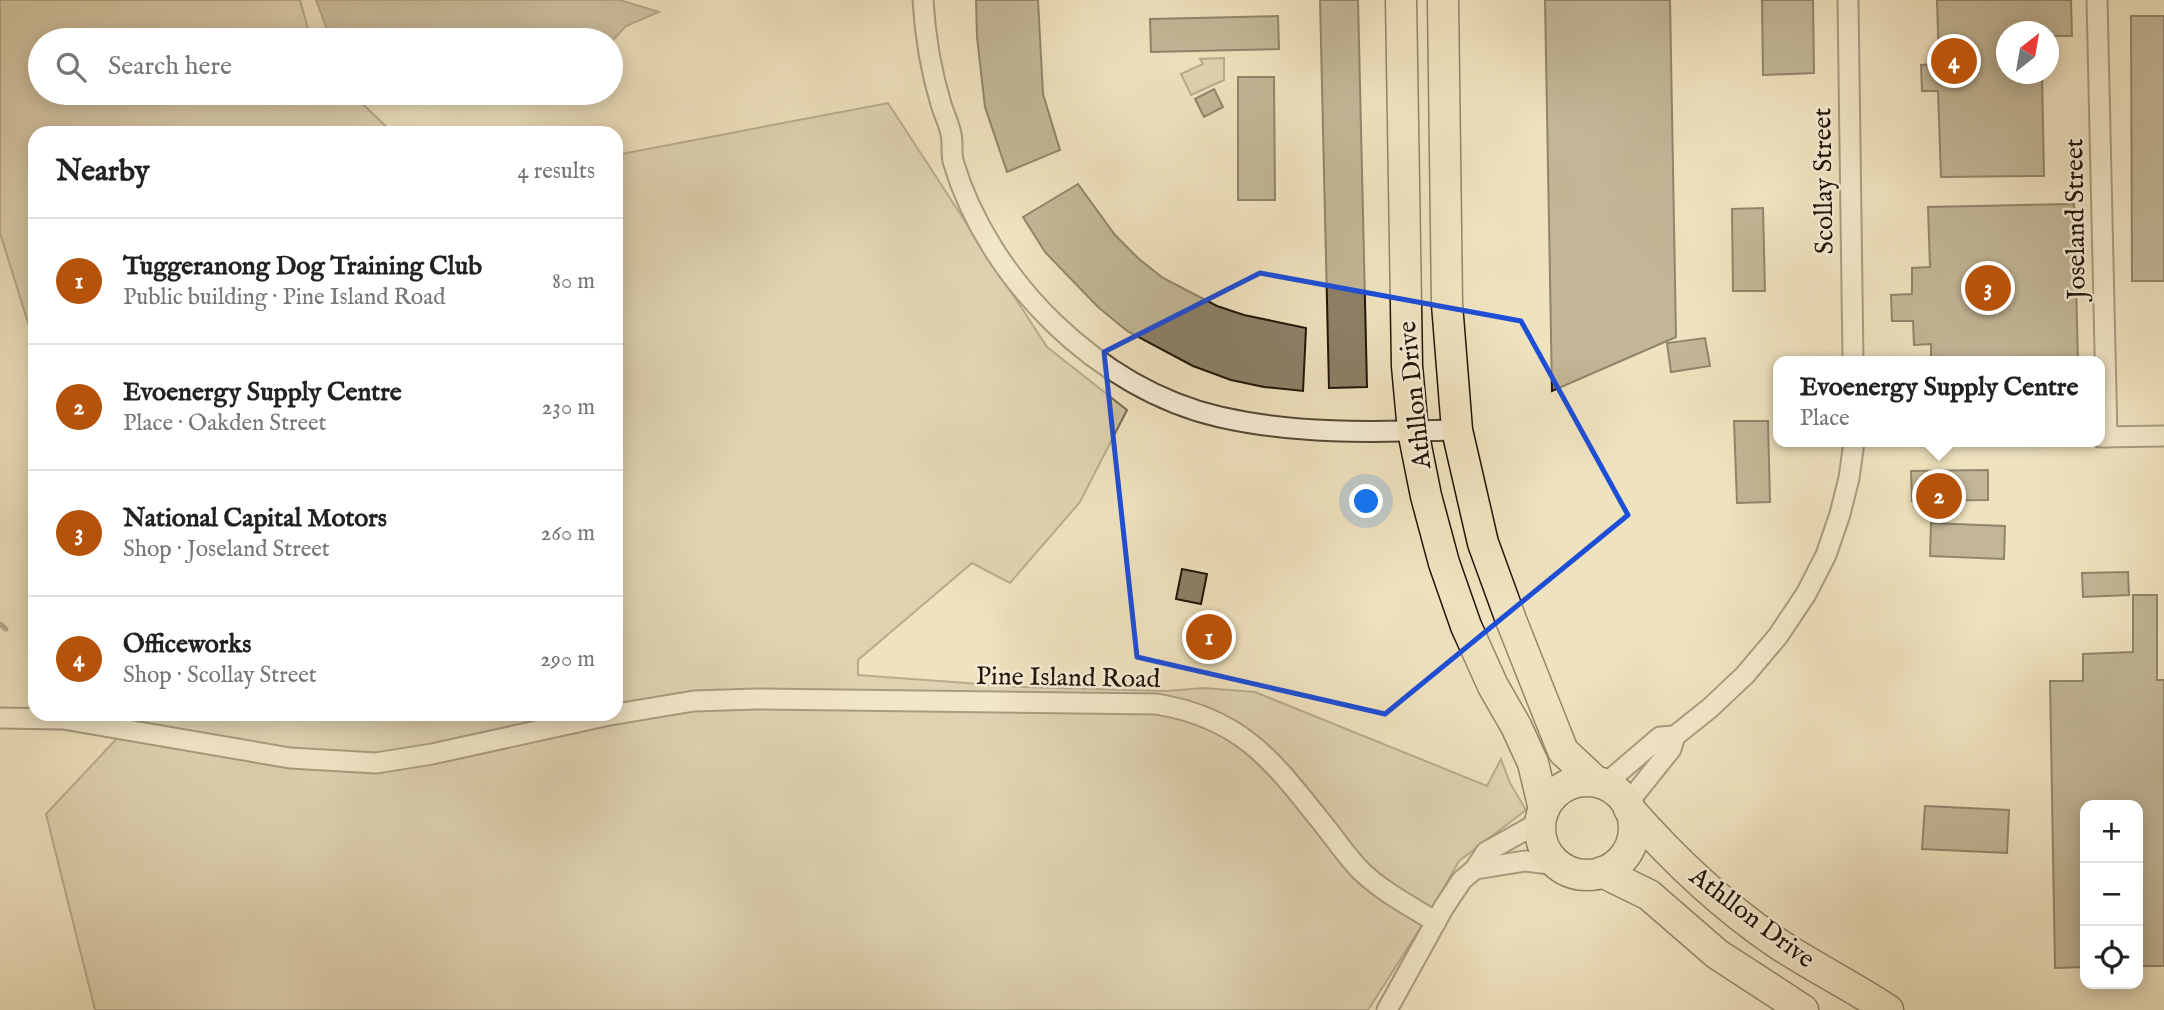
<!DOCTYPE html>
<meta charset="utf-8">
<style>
:root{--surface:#fff;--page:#f6f6f6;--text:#222;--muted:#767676;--line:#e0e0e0;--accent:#b45309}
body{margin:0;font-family:"IM FELL English",serif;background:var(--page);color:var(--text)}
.controls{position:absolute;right:21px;bottom:21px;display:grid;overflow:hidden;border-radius:14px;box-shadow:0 4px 18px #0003}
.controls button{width:63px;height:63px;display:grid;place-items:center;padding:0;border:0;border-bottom:2px solid var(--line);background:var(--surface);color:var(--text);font:35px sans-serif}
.compass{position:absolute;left:1996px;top:21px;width:63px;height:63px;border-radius:50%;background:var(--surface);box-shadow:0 4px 18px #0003;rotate:31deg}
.you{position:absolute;left:1367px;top:502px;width:24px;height:24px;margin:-18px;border:5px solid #fff;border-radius:50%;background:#1a73e8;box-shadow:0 0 0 10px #1a73e833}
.badge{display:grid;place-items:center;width:46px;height:46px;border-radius:50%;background:var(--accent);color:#fff;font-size:23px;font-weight:700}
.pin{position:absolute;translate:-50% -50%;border:4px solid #fff;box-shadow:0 2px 7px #0006}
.popup{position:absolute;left:1773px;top:356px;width:332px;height:91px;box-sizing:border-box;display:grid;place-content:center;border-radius:14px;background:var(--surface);filter:drop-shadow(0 2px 5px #0005);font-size:23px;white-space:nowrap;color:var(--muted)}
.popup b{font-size:26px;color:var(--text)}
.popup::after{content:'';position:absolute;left:50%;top:100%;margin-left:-14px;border:14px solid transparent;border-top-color:var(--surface)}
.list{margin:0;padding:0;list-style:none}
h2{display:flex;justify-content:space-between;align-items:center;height:91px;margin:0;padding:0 28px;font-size:30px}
h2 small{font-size:23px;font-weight:400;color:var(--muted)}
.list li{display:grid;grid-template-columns:46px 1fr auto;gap:21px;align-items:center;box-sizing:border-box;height:126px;padding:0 28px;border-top:2px solid var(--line)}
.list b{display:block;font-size:26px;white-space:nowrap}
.list p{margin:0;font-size:23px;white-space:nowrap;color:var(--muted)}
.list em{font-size:23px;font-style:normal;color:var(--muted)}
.icon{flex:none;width:38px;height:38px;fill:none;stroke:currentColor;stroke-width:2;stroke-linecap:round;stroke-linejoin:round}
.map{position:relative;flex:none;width:2164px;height:1010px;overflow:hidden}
.search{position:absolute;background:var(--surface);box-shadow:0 4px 18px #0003;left:28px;top:28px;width:595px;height:77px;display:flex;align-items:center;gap:18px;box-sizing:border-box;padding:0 24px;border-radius:38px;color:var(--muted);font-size:26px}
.panel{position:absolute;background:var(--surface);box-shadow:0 4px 18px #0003;left:28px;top:126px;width:595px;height:595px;border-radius:21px}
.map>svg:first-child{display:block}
.green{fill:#ccbf9f;stroke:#766a54;stroke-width:2}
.water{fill:#a99c80;stroke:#726650;stroke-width:2}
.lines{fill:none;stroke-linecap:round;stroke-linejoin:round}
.stream{stroke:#726650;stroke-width:5}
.building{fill:#8c8067;stroke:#201508;stroke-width:2}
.street-casing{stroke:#544836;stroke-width:23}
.primary-casing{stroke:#201508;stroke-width:33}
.street{stroke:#f5ecd5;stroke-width:19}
.primary{stroke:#efe2be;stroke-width:30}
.marked{fill:none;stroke:#1d4ed8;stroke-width:5;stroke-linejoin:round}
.labels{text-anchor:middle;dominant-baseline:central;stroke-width:5;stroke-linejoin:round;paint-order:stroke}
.street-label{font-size:26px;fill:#201508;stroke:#f5ecd5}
</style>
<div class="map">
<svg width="2164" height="1010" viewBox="0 0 2164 1010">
<rect width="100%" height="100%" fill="#efe2be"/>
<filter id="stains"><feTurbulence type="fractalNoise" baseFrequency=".00286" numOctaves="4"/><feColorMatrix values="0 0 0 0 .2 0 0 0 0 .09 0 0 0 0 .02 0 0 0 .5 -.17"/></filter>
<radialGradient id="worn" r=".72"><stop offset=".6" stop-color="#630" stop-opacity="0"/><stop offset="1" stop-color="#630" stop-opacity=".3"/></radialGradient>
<g class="green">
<polygon points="0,0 300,0 311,40 40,40 40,93 351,93 393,133 35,133 35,345 0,233"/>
<polygon points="1224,58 1224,80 1191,95 1181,74 1203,64 1200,59"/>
<polygon points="888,103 1047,347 1127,410 1080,502 1010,583 972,563 858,660 858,675 1023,687 1166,691 1204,688 1255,692 1487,786 1501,759 1510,783 1526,810 1459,861 1428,916 1368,1010 95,1010 46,814 122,733 122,714 616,714 616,155"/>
</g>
<polygon class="water" points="316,0 620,0 659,12 626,26 611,42 331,40"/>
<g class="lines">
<polyline class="stream" points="0,624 6,629"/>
</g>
<g class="building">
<polygon points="976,0 1038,0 1043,94 1060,150 1007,172 985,107 977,37"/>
<polygon points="1320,0 1358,0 1367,387 1329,388"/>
<polygon points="1545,0 1670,0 1676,337 1552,391"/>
<polygon points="1762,0 1813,0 1814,73 1763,75"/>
<polygon points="1937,0 2071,0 2072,36 2048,36 2048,32 2006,32 2006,74 2042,74 2044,176 1941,177 1938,91 1922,91 1921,65 1939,64"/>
<polygon points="1278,16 1279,49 1151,52 1150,19"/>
<polygon points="2131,16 2164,16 2164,281 2132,281"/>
<polygon points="1238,77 1274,77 1275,200 1238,200"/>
<polygon points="1214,89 1223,107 1204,117 1195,99"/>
<polygon points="1078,184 1115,235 1139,259 1163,278 1217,306 1244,315 1306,328 1303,391 1264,387 1231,380 1193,366 1127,331 1098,307 1045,252 1023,217"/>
<polygon points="2074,204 2078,361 1931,361 1931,344 1914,345 1913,321 1892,321 1891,295 1912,294 1912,268 1930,267 1928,207"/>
<polygon points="1763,208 1765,291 1733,291 1732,209"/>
<polygon points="1705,338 1710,366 1671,372 1667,343"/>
<polygon points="1734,421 1768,421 1770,502 1737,503"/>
<polygon points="1988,470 1988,500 1912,501 1911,471"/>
<polygon points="1931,523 2005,526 2004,559 1930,556"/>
<polygon points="1182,569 1207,574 1201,604 1176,599"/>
<polygon points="2128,572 2129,595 2083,597 2082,573"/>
<polygon points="2133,595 2157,595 2157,680 2164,680 2164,966 2138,966 2138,805 2085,805 2085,967 2055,968 2050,681 2083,681 2083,654 2133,652"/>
<polygon points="1925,806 2009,810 2007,853 1922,849"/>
</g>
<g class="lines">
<g class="street-casing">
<g id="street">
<path d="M923,0C925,35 931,71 941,104C944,114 949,124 951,134C953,143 951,152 953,161C988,280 1098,389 1220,417C1299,435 1377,432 1457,430"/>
<polyline points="1848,0 1853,361"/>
<polyline points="2097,0 2107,437"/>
<polyline points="2100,437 2164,436"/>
<path d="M616,714L694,701L757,699L1156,704C1244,718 1275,764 1327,829C1338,843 1349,859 1361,871C1383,892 1410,906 1436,922"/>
<polyline points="0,718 63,719 290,758 376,763 432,754 614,714"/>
<polyline points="1605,784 1660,737 1675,736"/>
<polyline points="1627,804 1671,749 1675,736 1710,708 1745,675 1778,636 1806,594 1826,555 1840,514 1849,478 1854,442"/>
<polyline points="1475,869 1525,861 1558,865"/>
<polyline points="1387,1010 1444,907 1462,880 1475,869 1486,852 1529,828 1541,818"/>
</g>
</g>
<g class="primary-casing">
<g id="primary">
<polyline points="1401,0 1407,366 1413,431 1426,496 1444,563 1466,626 1493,686 1516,726 1533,763 1544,809"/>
<polyline points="1443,0 1447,304 1457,430 1483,543 1511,620 1563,751 1595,781"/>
<circle cx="1587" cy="828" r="47"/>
<path d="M1629,809C1673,859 1721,905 1777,943C1813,967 1852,986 1888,1010"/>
<polyline points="1602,872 1649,895 1717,954 1803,1010"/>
</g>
</g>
<use href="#street" class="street"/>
<use href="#primary" class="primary"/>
</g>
<path d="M0 0H2164V1010H0ZM1260,273L1521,321L1628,515L1385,714L1137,657L1104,352Z" fill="#efe2be" fill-opacity=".55" fill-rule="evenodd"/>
<path class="marked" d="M1260,273L1521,321L1628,515L1385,714L1137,657L1104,352Z"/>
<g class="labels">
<g class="street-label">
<text transform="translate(1824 181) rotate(-91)">Scollay Street</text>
<text transform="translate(2076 219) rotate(-91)">Joseland Street</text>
<text transform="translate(1415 395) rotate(-96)">Athllon Drive</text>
<text transform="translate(1068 678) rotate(1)">Pine Island Road</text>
<text transform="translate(1752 918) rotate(37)">Athllon Drive</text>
</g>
</g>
<rect width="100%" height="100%" filter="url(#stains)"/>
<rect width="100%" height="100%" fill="url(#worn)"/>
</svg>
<div class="controls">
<button>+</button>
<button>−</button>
<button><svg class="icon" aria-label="locate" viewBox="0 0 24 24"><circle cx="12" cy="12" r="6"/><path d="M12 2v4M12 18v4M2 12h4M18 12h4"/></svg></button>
</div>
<svg class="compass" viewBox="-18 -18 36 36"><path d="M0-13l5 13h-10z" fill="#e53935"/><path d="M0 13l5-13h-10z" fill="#767676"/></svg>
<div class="you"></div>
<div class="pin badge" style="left:1209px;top:637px">1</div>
<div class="pin badge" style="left:1939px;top:496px">2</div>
<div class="popup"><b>Evoenergy Supply Centre</b>Place</div>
<div class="pin badge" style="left:1988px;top:288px">3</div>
<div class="pin badge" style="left:1954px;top:61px">4</div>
<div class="search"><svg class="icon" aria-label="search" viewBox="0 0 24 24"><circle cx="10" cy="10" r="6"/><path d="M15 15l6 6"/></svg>Search here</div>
<section class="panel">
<h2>Nearby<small>4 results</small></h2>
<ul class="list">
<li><span class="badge">1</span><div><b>Tuggeranong Dog Training Club</b><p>Public building · Pine Island Road</p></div><em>80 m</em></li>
<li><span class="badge">2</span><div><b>Evoenergy Supply Centre</b><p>Place · Oakden Street</p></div><em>230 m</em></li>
<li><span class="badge">3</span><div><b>National Capital Motors</b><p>Shop · Joseland Street</p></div><em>260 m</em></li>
<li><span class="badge">4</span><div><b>Officeworks</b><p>Shop · Scollay Street</p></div><em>290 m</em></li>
</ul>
</section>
</div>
